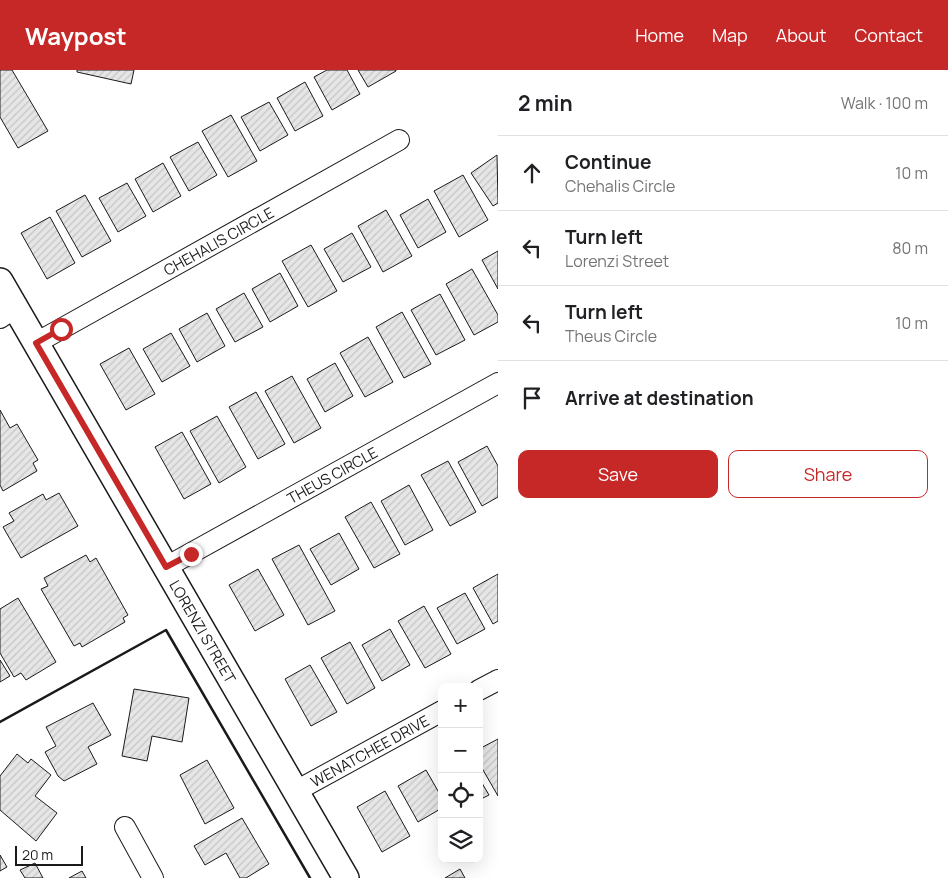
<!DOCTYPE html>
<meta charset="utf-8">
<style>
:root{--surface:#fff;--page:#f2f2f2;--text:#202124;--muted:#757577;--line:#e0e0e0;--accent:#c62828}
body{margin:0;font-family:Manrope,sans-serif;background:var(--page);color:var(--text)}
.controls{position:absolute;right:15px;bottom:15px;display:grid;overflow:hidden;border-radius:10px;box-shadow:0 5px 20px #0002}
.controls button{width:45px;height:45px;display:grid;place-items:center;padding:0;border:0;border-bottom:1px solid var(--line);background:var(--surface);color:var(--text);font:25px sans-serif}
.scale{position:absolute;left:15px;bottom:12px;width:68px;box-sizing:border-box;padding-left:5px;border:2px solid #1a1a1a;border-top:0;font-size:14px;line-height:18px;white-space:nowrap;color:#1a1a1a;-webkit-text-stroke:4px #fff;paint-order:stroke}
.stop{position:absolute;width:15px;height:15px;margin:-11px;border:4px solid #c62828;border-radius:50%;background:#fff}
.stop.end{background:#c62828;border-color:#fff;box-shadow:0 1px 5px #0008}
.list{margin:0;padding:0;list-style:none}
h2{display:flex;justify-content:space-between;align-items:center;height:65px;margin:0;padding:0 20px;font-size:21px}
h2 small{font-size:16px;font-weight:400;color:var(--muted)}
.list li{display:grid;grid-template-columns:32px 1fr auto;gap:15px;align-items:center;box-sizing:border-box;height:75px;padding:0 20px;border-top:1px solid var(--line)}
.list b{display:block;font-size:19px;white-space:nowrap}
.list p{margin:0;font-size:16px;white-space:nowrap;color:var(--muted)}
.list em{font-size:16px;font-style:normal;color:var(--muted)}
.actions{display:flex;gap:10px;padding:15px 20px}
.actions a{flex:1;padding:11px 0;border:1px solid var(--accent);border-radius:10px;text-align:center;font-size:18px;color:var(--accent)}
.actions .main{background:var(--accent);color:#fff}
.icon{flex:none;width:28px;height:28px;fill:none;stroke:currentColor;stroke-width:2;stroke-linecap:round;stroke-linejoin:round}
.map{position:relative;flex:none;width:498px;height:808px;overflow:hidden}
header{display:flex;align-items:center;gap:30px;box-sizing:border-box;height:70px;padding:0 25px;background:var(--accent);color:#fff}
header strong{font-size:24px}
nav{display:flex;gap:28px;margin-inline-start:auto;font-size:18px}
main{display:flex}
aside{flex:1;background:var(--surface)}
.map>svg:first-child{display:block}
.building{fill:url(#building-hatch);stroke:#1a1a1a}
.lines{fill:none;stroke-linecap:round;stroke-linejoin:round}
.minor-casing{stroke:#1a1a1a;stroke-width:22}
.tertiary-casing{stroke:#1a1a1a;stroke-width:28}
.minor{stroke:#fff;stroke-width:20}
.tertiary{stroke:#fff;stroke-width:25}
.wall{stroke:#1a1a1a;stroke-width:2.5}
.route{stroke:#c62828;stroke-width:6}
.labels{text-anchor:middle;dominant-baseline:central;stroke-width:4;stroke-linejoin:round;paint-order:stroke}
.street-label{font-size:15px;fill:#1a1a1a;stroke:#fff}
</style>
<header>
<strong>Waypost</strong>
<nav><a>Home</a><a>Map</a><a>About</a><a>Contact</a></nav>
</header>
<main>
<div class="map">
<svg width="498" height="808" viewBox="0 0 498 808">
<defs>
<pattern id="building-hatch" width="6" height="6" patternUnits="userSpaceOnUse" patternTransform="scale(1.25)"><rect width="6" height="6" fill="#e6e6e6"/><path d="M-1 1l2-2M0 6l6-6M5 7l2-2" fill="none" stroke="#c5c5c5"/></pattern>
</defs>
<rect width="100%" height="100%" fill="#fff"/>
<g class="building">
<polygon points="0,0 12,0 48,61 18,78 0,47"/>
<polygon points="77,0 134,0 131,14 77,2"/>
<polygon points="327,0 347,0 360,24 332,40 314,7"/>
<polygon points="358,0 396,0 396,1 368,17"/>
<polygon points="305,12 323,46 295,61 277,28"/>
<polygon points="269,32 288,65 260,81 241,47"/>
<polygon points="231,45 257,91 228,107 202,61"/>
<polygon points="198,72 217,105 189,121 170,87"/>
<polygon points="497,85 498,133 493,136 471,103"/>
<polygon points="163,93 181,126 153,142 135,109"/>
<polygon points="463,105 488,150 459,167 434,121"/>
<polygon points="127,113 146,146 118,162 99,128"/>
<polygon points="85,125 111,171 82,187 56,141"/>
<polygon points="428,129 446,162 418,178 400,145"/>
<polygon points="386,140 412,186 383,202 358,156"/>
<polygon points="50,147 75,193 47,209 21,163"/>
<polygon points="352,163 371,197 343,212 324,179"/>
<polygon points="311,175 337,221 308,237 282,191"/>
<polygon points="498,181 498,219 482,190"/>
<polygon points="472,199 498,245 498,252 474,265 446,214"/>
<polygon points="280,203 298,236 270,252 252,219"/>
<polygon points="244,223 263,257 235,272 216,239"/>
<polygon points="440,224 465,270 436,285 411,240"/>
<polygon points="402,242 431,294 404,308 376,257"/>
<polygon points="207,243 225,276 197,292 179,259"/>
<polygon points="171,263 190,296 162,312 143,279"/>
<polygon points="368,267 393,312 365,327 340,283"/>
<polygon points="129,278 155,324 126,340 100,294"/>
<polygon points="335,293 353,326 325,342 307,309"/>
<polygon points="292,306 321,358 294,373 265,321"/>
<polygon points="256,322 285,374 258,389 229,337"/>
<polygon points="0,340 10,358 17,354 38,390 33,393 37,401 3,421 0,415"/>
<polygon points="217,346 246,397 219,413 190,361"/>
<polygon points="182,362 211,414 184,429 155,377"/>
<polygon points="487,376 498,396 498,427 482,436 458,392"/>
<polygon points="448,391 476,442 450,456 421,405"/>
<polygon points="409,415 433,460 405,475 381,431"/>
<polygon points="59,423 78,456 21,488 3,457 14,451 9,443 43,424 46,430"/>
<polygon points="371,432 400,484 374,498 345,447"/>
<polygon points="339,463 359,499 331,515 310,479"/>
<polygon points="299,475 335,541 308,555 272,489"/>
<polygon points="86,485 90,492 96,488 128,545 123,548 125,552 82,577 80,573 74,576 41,519 48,516 44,508"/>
<polygon points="258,499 284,545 255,561 229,515"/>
<polygon points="498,504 498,551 493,554 473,518"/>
<polygon points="465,523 485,559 457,574 437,538"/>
<polygon points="18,528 56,592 26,610 21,603 14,607 0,583 0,539"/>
<polygon points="424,536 451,584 425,598 398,551"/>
<polygon points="390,559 410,595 382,611 362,575"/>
<polygon points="350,572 375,618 347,634 321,588"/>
<polygon points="0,590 10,606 0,612"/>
<polygon points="310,595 337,642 311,656 285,609"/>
<polygon points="134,619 189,628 182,672 152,666 147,691 122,686"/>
<polygon points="93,633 111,665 88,677 97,694 64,711 58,706 45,682 56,676 46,657"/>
<polygon points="498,669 498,726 479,693 479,679"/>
<polygon points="17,684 28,693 31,689 51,705 35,726 57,743 36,771 0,740 0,706"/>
<polygon points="207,690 234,738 205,754 180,705"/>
<polygon points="426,700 442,728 442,738 418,752 398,716"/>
<polygon points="479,708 489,725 479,730"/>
<polygon points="385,721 410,766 382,782 357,737"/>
<polygon points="242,748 269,794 246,808 240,808 226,783 205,795 194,776"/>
<polygon points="0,785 7,797 0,801"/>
<polygon points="35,793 43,808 25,808 20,800"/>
<polygon points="460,799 465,808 445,808"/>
<polygon points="82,801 86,808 69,808"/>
</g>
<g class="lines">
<g class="minor-casing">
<g id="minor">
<polyline points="0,248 15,238"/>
<path id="s1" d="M36,273L399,70"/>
<path id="s2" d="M166,497L498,313"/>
<polyline points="479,620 498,610"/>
<path id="s3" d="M296,721L442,641"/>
<polyline points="125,757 153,808"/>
</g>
</g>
<g class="tertiary-casing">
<g id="tertiary">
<path id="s4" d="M0,211L346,808"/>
</g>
</g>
<use href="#minor" class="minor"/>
<use href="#tertiary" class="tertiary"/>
<polyline class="wall" points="0,652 166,560 310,808"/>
</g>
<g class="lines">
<polyline class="route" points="61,259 36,273 166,497 191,484"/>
</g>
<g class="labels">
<g class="street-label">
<text stroke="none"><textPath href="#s1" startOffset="209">CHEHALIS CIRCLE</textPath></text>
<text stroke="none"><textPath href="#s2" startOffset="190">THEUS CIRCLE</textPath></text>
<text stroke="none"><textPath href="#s4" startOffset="405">LORENZI STREET</textPath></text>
<text stroke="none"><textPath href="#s3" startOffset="84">WENATCHEE DRIVE</textPath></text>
</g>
</g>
</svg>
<div class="controls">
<button>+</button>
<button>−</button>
<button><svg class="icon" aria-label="locate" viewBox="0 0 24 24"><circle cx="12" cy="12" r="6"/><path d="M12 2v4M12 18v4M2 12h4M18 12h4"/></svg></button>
<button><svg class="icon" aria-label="layers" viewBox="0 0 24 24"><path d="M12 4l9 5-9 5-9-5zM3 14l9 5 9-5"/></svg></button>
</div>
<div class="scale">20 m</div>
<div class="stop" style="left:61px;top:259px"></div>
<div class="stop end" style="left:191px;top:484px"></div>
</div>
<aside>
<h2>2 min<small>Walk · 100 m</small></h2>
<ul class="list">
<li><svg class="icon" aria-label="ahead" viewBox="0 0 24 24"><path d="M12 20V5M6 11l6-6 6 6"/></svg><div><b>Continue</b><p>Chehalis Circle</p></div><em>10 m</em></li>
<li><svg class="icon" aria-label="left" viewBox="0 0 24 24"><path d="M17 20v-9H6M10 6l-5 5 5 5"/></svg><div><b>Turn left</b><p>Lorenzi Street</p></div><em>80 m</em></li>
<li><svg class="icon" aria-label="left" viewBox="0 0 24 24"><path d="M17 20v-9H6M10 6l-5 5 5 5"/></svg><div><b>Turn left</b><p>Theus Circle</p></div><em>10 m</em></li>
<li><svg class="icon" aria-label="arrive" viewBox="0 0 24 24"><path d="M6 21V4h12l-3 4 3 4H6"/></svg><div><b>Arrive at destination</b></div></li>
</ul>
<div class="actions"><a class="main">Save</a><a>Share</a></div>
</aside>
</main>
